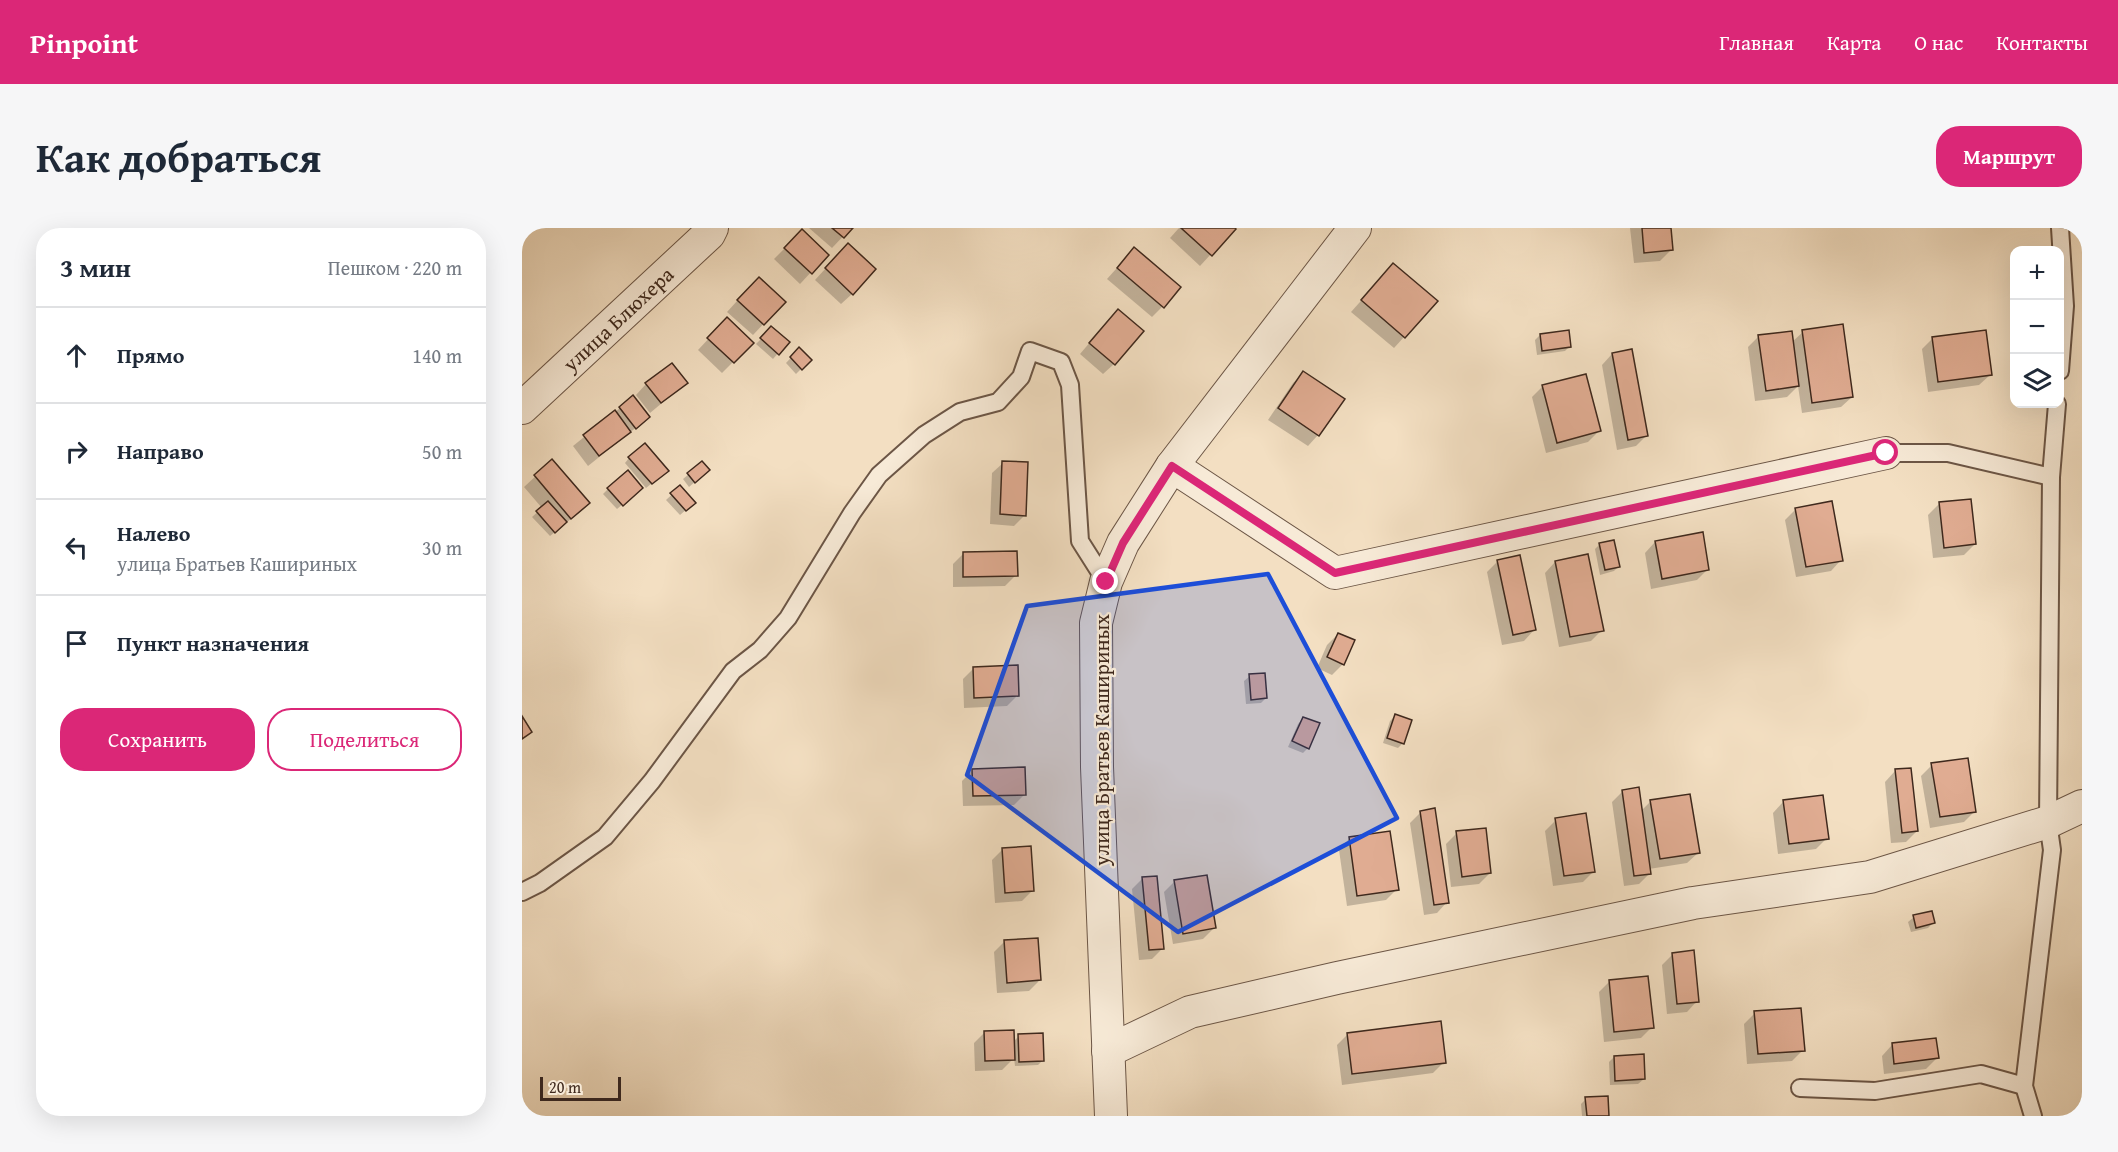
<!DOCTYPE html>
<html lang="ru">
<meta charset="utf-8">
<style>
:root{--surface:#fff;--page:#f6f6f7;--text:#1f2937;--muted:#747a83;--line:#e0e1e3;--accent:#db2777}
body{margin:0;font-family:"Gentium Book Plus",serif;background:var(--page);color:var(--text)}
.controls{position:absolute;right:18px;top:18px;display:grid;overflow:hidden;border-radius:12px;box-shadow:0 6px 24px #0002}
.controls button{width:54px;height:54px;display:grid;place-items:center;padding:0;border:0;border-bottom:2px solid var(--line);background:var(--surface);color:var(--text);font:30px sans-serif}
.scale{position:absolute;left:18px;bottom:15px;width:81px;box-sizing:border-box;padding-left:6px;border:3px solid #3f291d;border-top:0;font-size:16px;line-height:21px;white-space:nowrap;color:#3f291d;-webkit-text-stroke:4px #f7ead7;paint-order:stroke}
.stop{position:absolute;width:18px;height:18px;margin:-14px;border:4px solid #db2777;border-radius:50%;background:#fff}
.stop.end{background:#db2777;border-color:#fff;box-shadow:0 2px 6px #0008}
.list{margin:0;padding:0;list-style:none}
h2{display:flex;justify-content:space-between;align-items:center;height:78px;margin:0;padding:0 24px;font-size:26px}
h2 small{font-size:20px;font-weight:400;color:var(--muted)}
.list li{display:grid;grid-template-columns:39px 1fr auto;gap:18px;align-items:center;box-sizing:border-box;height:96px;padding:0 24px;border-top:2px solid var(--line)}
.list b{display:block;font-size:22px;white-space:nowrap}
.list p{margin:0;font-size:20px;white-space:nowrap;color:var(--muted)}
.list em{font-size:20px;font-style:normal;color:var(--muted)}
.actions{display:flex;gap:12px;padding:18px 24px}
.actions a{flex:1;padding:14px 0;border:2px solid var(--accent);border-radius:24px;text-align:center;font-size:21px;color:var(--accent)}
.actions .main{background:var(--accent);color:#fff}
.icon{flex:none;width:33px;height:33px;fill:none;stroke:currentColor;stroke-width:2;stroke-linecap:round;stroke-linejoin:round}
.map{position:relative;flex:none;width:1560px;height:888px;overflow:hidden;border-radius:24px}
header{display:flex;align-items:center;gap:36px;box-sizing:border-box;height:84px;padding:0 30px;background:var(--accent);color:#fff}
header strong{font-size:28px}
nav{display:flex;gap:33px;margin-inline-start:auto;font-size:21px}
.intro{display:flex;align-items:center;justify-content:space-between;box-sizing:border-box;height:144px;padding:0 36px}
h1{margin:0;font-size:42px}
.button{padding:15px 27px;border-radius:24px;background:var(--accent);color:#fff;font-size:21px;font-weight:700}
main{display:flex;gap:36px;padding:0 36px}
aside{flex:1;background:var(--surface);border-radius:24px;box-shadow:0 6px 24px #0002}
.map>svg:first-child{display:block}
.shadow{fill:#0003}
.building{fill:#e0ac92;stroke:#3f291d;stroke-width:1.5}
.lines{fill:none;stroke-linecap:round;stroke-linejoin:round}
.lane-casing{stroke:#6c5646;stroke-width:20}
.street-casing{stroke:#6c5646;stroke-width:34}
.lane{stroke:#f7ead7;stroke-width:16}
.street{stroke:#f7ead7;stroke-width:32}
.route{stroke:#db2777;stroke-width:8}
.marked{fill:#1d4ed8;fill-opacity:0.2;stroke:#1d4ed8;stroke-width:4.5;stroke-linejoin:round}
.labels{text-anchor:middle;dominant-baseline:central;stroke-width:4.5;stroke-linejoin:round;paint-order:stroke}
.street-label{font-size:21px;fill:#3f291d;stroke:#f7ead7}
</style>
<header>
<strong>Pinpoint</strong>
<nav><a>Главная</a><a>Карта</a><a>О нас</a><a>Контакты</a></nav>
</header>
<div class="intro"><h1>Как добраться</h1><a class="button">Маршрут</a></div>
<main>
<aside>
<h2>3 мин<small>Пешком · 220 m</small></h2>
<ul class="list">
<li><svg class="icon" aria-label="ahead" viewBox="0 0 24 24"><path d="M12 20V5M6 11l6-6 6 6"/></svg><div><b>Прямо</b></div><em>140 m</em></li>
<li><svg class="icon" aria-label="right" viewBox="0 0 24 24"><path d="M7 20v-9h11M14 6l5 5-5 5"/></svg><div><b>Направо</b></div><em>50 m</em></li>
<li><svg class="icon" aria-label="left" viewBox="0 0 24 24"><path d="M17 20v-9H6M10 6l-5 5 5 5"/></svg><div><b>Налево</b><p>улица Братьев Кашириных</p></div><em>30 m</em></li>
<li><svg class="icon" aria-label="arrive" viewBox="0 0 24 24"><path d="M6 21V4h12l-3 4 3 4H6"/></svg><div><b>Пункт назначения</b></div></li>
</ul>
<div class="actions"><a class="main">Сохранить</a><a>Поделиться</a></div>
</aside>
<div class="map">
<svg width="1560" height="888" viewBox="0 0 1560 888">
<rect width="100%" height="100%" fill="#f3dfc2"/>
<filter id="stains"><feTurbulence type="fractalNoise" baseFrequency=".00333" numOctaves="4"/><feColorMatrix values="0 0 0 0 .2 0 0 0 0 .09 0 0 0 0 .02 0 0 0 .5 -.17"/></filter>
<radialGradient id="worn" r=".72"><stop offset=".6" stop-color="#630" stop-opacity="0"/><stop offset="1" stop-color="#630" stop-opacity=".3"/></radialGradient>
<g class="shadow">
<polygon points="287,0 329,0 310,20"/>
<polygon points="657,0 711,0 712,1 678,38 648,10"/>
<polygon points="1108,0 1147,0 1149,22 1138,33 1112,35"/>
<polygon points="280,3 305,27 278,56 252,31"/>
<polygon points="612,21 640,79 630,89 585,51"/>
<polygon points="315,28 330,66 319,76 293,52"/>
<polygon points="871,37 882,109 872,120 829,84"/>
<polygon points="226,61 262,74 231,107 205,84"/>
<polygon points="205,91 230,115 200,145 176,122"/>
<polygon points="586,93 592,136 581,146 558,126"/>
<polygon points="250,100 266,114 251,131 234,116"/>
<polygon points="1281,104 1330,169 1319,179 1280,185 1276,158 1265,169 1233,173 1226,119 1237,108 1270,114"/>
<polygon points="1018,107 1048,118 1043,123 1015,127 1013,112"/>
<polygon points="1411,110 1468,147 1457,157 1406,164 1400,121"/>
<polygon points="277,121 288,132 274,146 264,135"/>
<polygon points="1090,126 1125,207 1114,218 1095,222 1080,137"/>
<polygon points="782,145 796,207 786,218 746,192 771,155"/>
<polygon points="164,155 128,185 114,167 124,156"/>
<polygon points="1021,158 1077,203 1066,214 1024,225 1010,169"/>
<polygon points="98,180 121,194 66,238 51,218"/>
<polygon points="107,230 140,247 124,260 103,235"/>
<polygon points="30,233 55,286 28,308 10,289 20,280 2,259"/>
<polygon points="180,235 181,247 167,259 161,251"/>
<polygon points="481,235 503,287 492,298 468,296 470,245"/>
<polygon points="158,259 172,275 158,287 144,272"/>
<polygon points="86,261 114,265 95,281 81,266"/>
<polygon points="1417,276 1453,316 1442,327 1411,330 1406,287"/>
<polygon points="1274,281 1319,332 1309,343 1274,349 1263,292"/>
<polygon points="1133,314 1186,341 1175,352 1129,361 1123,325"/>
<polygon points="1078,316 1097,338 1092,343 1078,347 1073,321"/>
<polygon points="442,325 494,347 483,358 431,359 431,336"/>
<polygon points="976,333 1012,402 1002,413 980,417 965,344"/>
<polygon points="1033,334 1080,402 1069,413 1037,419 1023,345"/>
<polygon points="816,406 821,436 810,447 795,440 805,417"/>
<polygon points="452,440 496,467 485,478 442,480 441,451"/>
<polygon points="728,448 744,470 739,475 724,476 722,453"/>
<polygon points="873,488 881,515 876,520 861,515 868,493"/>
<polygon points="781,490 786,520 781,525 766,519 776,496"/>
<polygon points="1410,537 1453,583 1442,594 1408,600 1399,548"/>
<polygon points="451,542 503,566 492,577 441,578 440,553"/>
<polygon points="1373,543 1395,603 1384,614 1369,615 1363,554"/>
<polygon points="1101,563 1119,583 1129,573 1176,625 1165,635 1127,641 1128,645 1117,656 1102,658 1090,574"/>
<polygon points="1261,574 1305,610 1294,621 1256,626 1251,585"/>
<polygon points="899,584 925,674 915,685 902,687 888,595"/>
<polygon points="1034,592 1072,643 1061,654 1031,658 1023,603"/>
<polygon points="935,605 968,645 957,656 929,659 924,616"/>
<polygon points="827,611 875,661 864,672 825,678 817,622"/>
<polygon points="481,621 511,662 500,673 473,675 470,632"/>
<polygon points="621,650 641,720 630,731 617,732 610,661"/>
<polygon points="653,653 692,700 681,711 651,716 642,664"/>
<polygon points="1392,689 1411,695 1406,700 1389,704 1386,694"/>
<polygon points="483,713 518,752 507,763 475,765 472,724"/>
<polygon points="1151,726 1175,773 1165,784 1145,786 1140,737"/>
<polygon points="1088,753 1130,799 1119,810 1082,814 1077,764"/>
<polygon points="1233,785 1281,822 1270,833 1225,836 1222,796"/>
<polygon points="463,804 491,814 497,808 521,832 516,837 493,838 492,830 480,842 453,843 452,815"/>
<polygon points="826,806 922,834 911,845 820,857 815,817"/>
<polygon points="1370,817 1415,830 1404,841 1362,846 1360,828"/>
<polygon points="1092,829 1122,851 1116,856 1088,857 1087,834"/>
<polygon points="1064,871 1086,888 1060,888 1059,876"/>
</g>
<g class="building">
<polygon points="310,0 331,0 322,10"/>
<polygon points="659,0 713,0 714,1 690,28"/>
<polygon points="1120,0 1149,0 1151,22 1122,25"/>
<polygon points="280,1 307,27 290,46 262,20"/>
<polygon points="326,15 354,41 331,67 303,40"/>
<polygon points="612,19 659,59 642,80 595,40"/>
<polygon points="871,35 916,73 883,110 839,72"/>
<polygon points="237,49 264,74 242,97 215,72"/>
<polygon points="596,81 622,103 593,137 567,115"/>
<polygon points="205,89 232,115 212,135 185,110"/>
<polygon points="1321,96 1331,169 1290,175 1280,102"/>
<polygon points="249,98 268,114 257,127 238,110"/>
<polygon points="1047,102 1049,119 1020,123 1018,106"/>
<polygon points="1464,102 1470,147 1416,154 1410,109"/>
<polygon points="1270,103 1277,158 1244,163 1236,107"/>
<polygon points="277,119 290,132 280,142 268,129"/>
<polygon points="1110,121 1126,208 1106,212 1090,125"/>
<polygon points="150,135 166,155 139,175 123,155"/>
<polygon points="781,143 823,171 797,208 756,180"/>
<polygon points="1064,146 1079,203 1035,215 1020,157"/>
<polygon points="111,167 128,189 114,201 97,179"/>
<polygon points="93,182 109,204 77,228 61,207"/>
<polygon points="123,215 147,243 130,256 106,229"/>
<polygon points="30,231 68,275 49,291 12,247"/>
<polygon points="180,233 188,242 173,255 165,245"/>
<polygon points="480,233 506,234 504,288 478,286"/>
<polygon points="106,242 121,260 101,278 85,260"/>
<polygon points="158,257 174,275 164,283 148,265"/>
<polygon points="1449,271 1454,316 1422,320 1417,274"/>
<polygon points="26,273 45,294 33,305 14,283"/>
<polygon points="1310,273 1321,333 1284,339 1273,280"/>
<polygon points="1181,304 1187,342 1140,351 1133,313"/>
<polygon points="1092,312 1098,339 1083,342 1077,315"/>
<polygon points="495,323 496,348 441,349 441,324"/>
<polygon points="1066,326 1082,403 1048,409 1033,333"/>
<polygon points="998,327 1014,402 991,407 975,332"/>
<polygon points="816,405 833,412 822,437 805,429"/>
<polygon points="496,437 497,468 452,470 451,439"/>
<polygon points="743,445 745,470 729,472 727,446"/>
<polygon points="873,486 890,492 882,516 865,510"/>
<polygon points="0,488 10,504 0,511"/>
<polygon points="781,489 798,495 787,521 770,513"/>
<polygon points="1446,530 1454,584 1418,589 1409,535"/>
<polygon points="503,539 504,567 451,568 450,541"/>
<polygon points="1389,540 1396,603 1380,605 1373,541"/>
<polygon points="1117,559 1129,646 1112,648 1100,562"/>
<polygon points="1168,566 1178,625 1138,631 1128,572"/>
<polygon points="1301,567 1307,611 1267,616 1261,572"/>
<polygon points="913,580 927,675 912,677 898,583"/>
<polygon points="1064,585 1073,644 1042,648 1033,590"/>
<polygon points="964,600 969,645 940,649 934,603"/>
<polygon points="868,603 877,662 835,668 827,609"/>
<polygon points="509,618 512,663 483,665 480,620"/>
<polygon points="685,647 694,700 661,706 652,652"/>
<polygon points="635,648 642,721 627,722 620,649"/>
<polygon points="1410,683 1413,695 1394,700 1391,687"/>
<polygon points="516,710 519,752 485,755 482,712"/>
<polygon points="1172,722 1177,774 1155,776 1150,725"/>
<polygon points="1126,748 1132,800 1092,804 1087,752"/>
<polygon points="1279,780 1283,823 1236,826 1232,783"/>
<polygon points="919,793 924,835 830,846 825,805"/>
<polygon points="492,802 493,832 463,833 462,803"/>
<polygon points="521,805 522,833 497,834 496,806"/>
<polygon points="1414,810 1417,830 1372,836 1370,815"/>
<polygon points="1122,826 1123,851 1093,853 1092,828"/>
<polygon points="1086,868 1087,888 1065,888 1063,869"/>
</g>
<g class="lines">
<g class="lane-casing">
<g id="lane">
<polyline points="1538,143 1543,78 1538,0"/>
<polyline points="1364,225 1426,225 1529,249"/>
<polyline points="0,664 18,655 83,609 130,553 211,443 238,422 266,390 330,285 357,247 402,207 438,184 476,174 499,149 508,123 539,134 548,157 558,313 584,354"/>
<polyline points="1278,860 1353,863 1459,846 1502,858"/>
<polyline points="1511,888 1502,858 1530,622 1526,594 1529,249 1535,176"/>
</g>
</g>
<g class="street-casing">
<g id="street">
<polyline points="0,180 187,6 190,0"/>
<polyline points="650,238 813,345 1364,225"/>
<polyline points="586,823 668,784 815,750 1171,675 1348,649 1526,594 1560,578"/>
<polyline points="589,888 575,539 574,395 584,354 601,315 650,238 833,0"/>
</g>
</g>
<use href="#lane" class="lane"/>
<use href="#street" class="street"/>
</g>
<g class="lines">
<polyline class="route" points="584,354 601,315 650,238 813,345 1364,225"/>
</g>
<path class="marked" d="M746,346L875,590L656,704L445,547L505,378Z"/>
<g class="labels">
<g class="street-label">
<text transform="translate(96 91) rotate(-43)">улица Блюхера</text>
<text transform="translate(579 512) rotate(-90)">улица Братьев Кашириных</text>
</g>
</g>
<rect width="100%" height="100%" filter="url(#stains)"/>
<rect width="100%" height="100%" fill="url(#worn)"/>
</svg>
<div class="controls">
<button>+</button>
<button>−</button>
<button><svg class="icon" aria-label="layers" viewBox="0 0 24 24"><path d="M12 4l9 5-9 5-9-5zM3 14l9 5 9-5"/></svg></button>
</div>
<div class="scale">20 m</div>
<div class="stop" style="left:1364px;top:225px"></div>
<div class="stop end" style="left:584px;top:354px"></div>
</div>
</main>
